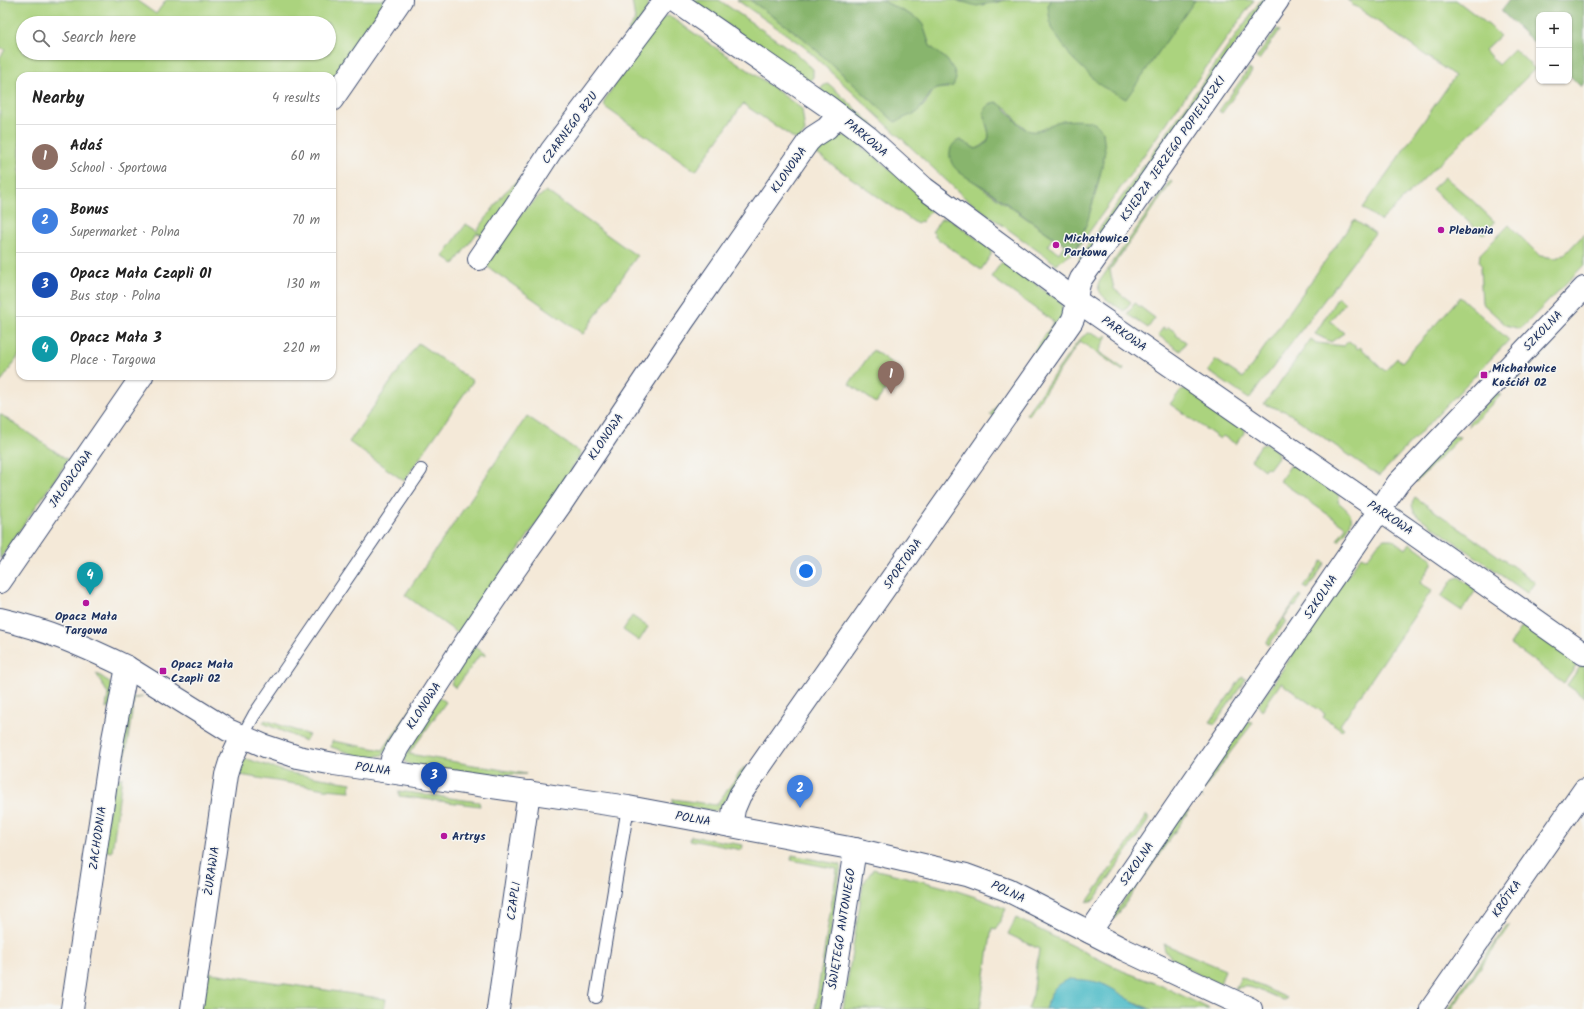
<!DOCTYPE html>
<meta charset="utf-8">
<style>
:root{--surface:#fff;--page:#f2f2f2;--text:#222;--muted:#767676;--line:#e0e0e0;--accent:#ea580c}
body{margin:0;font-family:Kalam,sans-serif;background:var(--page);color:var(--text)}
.controls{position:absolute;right:12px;top:12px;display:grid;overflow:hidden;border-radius:8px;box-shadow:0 1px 3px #0004}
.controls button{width:36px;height:36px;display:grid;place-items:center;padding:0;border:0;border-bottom:1px solid var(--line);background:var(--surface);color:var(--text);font:20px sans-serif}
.you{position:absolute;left:806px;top:571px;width:14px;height:14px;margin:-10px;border:3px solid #fff;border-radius:50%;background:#1a73e8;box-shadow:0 0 0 6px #1a73e833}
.badge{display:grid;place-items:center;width:26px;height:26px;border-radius:50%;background:var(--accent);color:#fff;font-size:13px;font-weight:700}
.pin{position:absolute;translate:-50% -33px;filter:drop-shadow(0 1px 2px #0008)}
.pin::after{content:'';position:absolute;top:21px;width:14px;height:12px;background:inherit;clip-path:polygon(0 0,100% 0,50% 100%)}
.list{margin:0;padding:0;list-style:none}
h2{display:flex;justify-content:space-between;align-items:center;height:52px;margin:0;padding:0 16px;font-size:17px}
h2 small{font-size:13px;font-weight:400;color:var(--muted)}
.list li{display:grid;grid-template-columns:26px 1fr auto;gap:12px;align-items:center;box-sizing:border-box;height:64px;padding:0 16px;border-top:1px solid var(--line)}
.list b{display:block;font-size:15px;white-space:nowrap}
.list p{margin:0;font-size:13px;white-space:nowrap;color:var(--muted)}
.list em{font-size:13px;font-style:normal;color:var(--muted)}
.icon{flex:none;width:22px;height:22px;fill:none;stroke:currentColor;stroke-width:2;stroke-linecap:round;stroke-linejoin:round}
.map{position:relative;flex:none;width:1584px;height:1009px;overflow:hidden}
.search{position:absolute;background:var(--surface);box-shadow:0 1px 3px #0004;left:16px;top:16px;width:320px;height:44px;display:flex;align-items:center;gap:10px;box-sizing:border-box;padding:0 14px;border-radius:22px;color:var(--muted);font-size:15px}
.panel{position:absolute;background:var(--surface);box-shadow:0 1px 3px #0004;left:16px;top:72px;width:320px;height:308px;border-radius:12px}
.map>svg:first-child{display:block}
.green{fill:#abd37e;stroke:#63816e;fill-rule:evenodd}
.forest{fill:#88b56d;stroke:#527266}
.water{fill:#4ebbc7;stroke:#347592}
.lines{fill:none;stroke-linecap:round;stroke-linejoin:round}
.lane-casing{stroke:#3c4b70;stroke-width:14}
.street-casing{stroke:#3c4b70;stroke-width:24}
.secondary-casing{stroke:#3c4b70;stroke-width:24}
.lane{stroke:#fff;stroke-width:12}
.street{stroke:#fff;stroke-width:22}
.secondary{stroke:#fff;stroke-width:22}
.poi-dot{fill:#b5179e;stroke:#f6f6f2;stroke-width:1.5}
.labels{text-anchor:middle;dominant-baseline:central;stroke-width:3;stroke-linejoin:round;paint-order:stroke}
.street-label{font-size:12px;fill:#1b2f5e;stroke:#f6f6f2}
.poi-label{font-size:12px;font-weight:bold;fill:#1b2f5e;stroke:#f6f6f2;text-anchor:start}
</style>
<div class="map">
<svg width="1584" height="1009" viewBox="0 0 1584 1009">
<rect width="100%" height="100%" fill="#f6f6f2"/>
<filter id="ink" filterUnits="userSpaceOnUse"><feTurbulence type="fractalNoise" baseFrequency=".025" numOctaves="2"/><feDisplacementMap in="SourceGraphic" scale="8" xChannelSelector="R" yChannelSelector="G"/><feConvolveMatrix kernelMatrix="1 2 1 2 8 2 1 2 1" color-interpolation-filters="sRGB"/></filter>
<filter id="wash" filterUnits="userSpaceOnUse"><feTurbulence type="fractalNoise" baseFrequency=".012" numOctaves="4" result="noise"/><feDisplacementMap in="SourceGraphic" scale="16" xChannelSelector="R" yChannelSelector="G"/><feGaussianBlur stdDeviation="0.9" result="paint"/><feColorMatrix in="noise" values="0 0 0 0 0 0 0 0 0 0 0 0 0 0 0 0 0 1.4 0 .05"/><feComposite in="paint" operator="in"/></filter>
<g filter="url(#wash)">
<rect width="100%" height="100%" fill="#f4e9d8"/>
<g class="green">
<path d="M0,0H136L156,14L166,0H387L332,80V76H20V354L0,383V57L5,50L0,47ZM23,23H329V53H23Z"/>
<polygon points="632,0 646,0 648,1 648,8 632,33 628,30 635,20"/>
<polygon points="691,0 719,0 794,52 813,69 813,77 809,82"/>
<path d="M737,0H750L802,37L895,122C903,117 915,113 922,107C934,96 927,88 948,88L947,60L930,46L923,25L917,18L881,0H956L961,2L996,3L1005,0H1050L1048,6L1125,99L1195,0H1254L1075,252L1056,264L965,198L803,46ZM991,103L1007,108L1017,121L1027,130L1032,132L1038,131L1058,122L1103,132C1108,166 1088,220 1075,252L1064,245L1059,253L1048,245L1053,237L956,169L960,140L976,149C1006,136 971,120 991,103Z"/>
<polygon points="1261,0 1267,0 1081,263 1079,261 1080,256"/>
<polygon points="1347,0 1456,0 1490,26 1500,36 1485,50 1498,65 1514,49 1535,69 1381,221 1363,208 1455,76"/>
<polygon points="669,16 760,78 802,109 805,132 798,141 743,104 696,171 605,107 604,101 643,42 664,17"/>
<polygon points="1277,29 1280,30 1259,60 1256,58"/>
<polygon points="1249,69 1252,71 1222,113 1219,111"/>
<polygon points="827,84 830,85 895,145 893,147 820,90 823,86"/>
<polygon points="835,135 850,136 863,145 863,150 868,150 930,205 928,208 931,210 922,222 920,221 917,224 814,152 813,146"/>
<polygon points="527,173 487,236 477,233 454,264 443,256 466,224 477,231 504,193"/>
<polygon points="1445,177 1472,200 1495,222 1483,235 1432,189"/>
<path d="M1170,181L1172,182L1110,270L1114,289L1131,302L1124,311C1114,304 1095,296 1099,282Z"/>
<polygon points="546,191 637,256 583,334 485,265 524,210"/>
<polygon points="948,218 991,249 991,255 981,270 934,236 936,234 932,232 941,219"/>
<polygon points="1354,220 1375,233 1249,399 1208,371 1216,360 1243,378"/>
<polygon points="1509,225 1540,256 1556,258 1566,253 1584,234 1584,265 1525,325 1520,329 1506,325 1482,303 1480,268 1482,266 1479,263 1480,254"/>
<polygon points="1008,262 1047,293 1059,300 1063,309 1063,318 994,416 990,415 1054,322 991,277 1001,263"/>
<polygon points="1338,297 1345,303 1330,321 1344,333 1331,342 1315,334"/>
<polygon points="1460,297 1509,340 1379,476 1287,412 1264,404 1311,339 1316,343 1343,346 1349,341 1358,349 1360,347 1385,371 1397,358 1402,362"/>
<polygon points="1135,303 1155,318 1148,328 1127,314"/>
<polygon points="1168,327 1177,333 1176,335 1186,342 1180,351 1158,335 1163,328 1166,330"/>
<polygon points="1088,333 1095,334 1103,338 1106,335 1107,336 1099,352 1124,369 1123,371 1080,341 1029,415 1026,414 1076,344 1082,337"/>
<polygon points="1551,336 1555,339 1510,385 1510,378"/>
<polygon points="418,343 473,381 404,481 349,442"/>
<polygon points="873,350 900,369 876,403 849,384"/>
<polygon points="1188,389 1223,413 1222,416 1223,417 1224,415 1244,428 1244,433 1236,444 1223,436 1220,439 1170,404 1181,390"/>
<polygon points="1495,394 1501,395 1469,427 1469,422"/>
<polygon points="0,414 68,460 0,559"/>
<polygon points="527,416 581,453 572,468 572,472 460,635 405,595"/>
<polygon points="1454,436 1460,437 1416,482 1414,480"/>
<polygon points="1267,444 1277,451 1278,457 1269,469 1266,467 1264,470 1251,460 1261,445"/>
<path d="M1296,465L1339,495L1338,502C1359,518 1352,522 1339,541L1337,540L1346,527L1280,481L1290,466Z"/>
<path d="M1415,497L1535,582L1527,593L1418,516C1412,510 1410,504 1415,497Z"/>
<polygon points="1384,539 1392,539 1406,549 1410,543 1432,559 1432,564 1420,583 1432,590 1340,725 1344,728 1342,730 1323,717 1325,714 1281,683 1262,710 1258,705 1361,556 1367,559 1378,544"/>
<polygon points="1322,561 1325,563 1308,589 1304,587"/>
<polygon points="1459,577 1476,590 1462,611 1441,597 1453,579"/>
<polygon points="1299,595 1302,597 1295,607 1293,606 1284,619 1286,621 1269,645 1266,643"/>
<polygon points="632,616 648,627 639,641 623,630"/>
<polygon points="1528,626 1579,662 1564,683 1510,644 1522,627"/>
<polygon points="472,644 486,655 479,656 456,688 451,684"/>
<polygon points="442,664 383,755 365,758 331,747 332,741 383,750"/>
<polygon points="1582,664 1584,665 1584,697 1567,685"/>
<path d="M96,673C114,685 113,683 113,705L106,709L108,694Z"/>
<polygon points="1242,677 1246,679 1215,724 1210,722"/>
<polygon points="143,697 134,699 125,759 120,756 130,698"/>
<path d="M439,697L446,702L409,754L526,774C494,776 464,772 433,768C424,767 413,767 405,762L404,758Z"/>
<polygon points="265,720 309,735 308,736 305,741 263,723"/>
<polygon points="1247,722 1253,723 1232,750 1201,794 1202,799 1197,794"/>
<polygon points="247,759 290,773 351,783 350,791 325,789 234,774 238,765"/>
<polygon points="744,767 747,770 721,807 715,811 672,804 673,799 716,805"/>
<polygon points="122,777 112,852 102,850 114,782"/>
<polygon points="399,791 479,802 480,806 399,796"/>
<polygon points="1185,810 1189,811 1116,917 1111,919 1161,845 1165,842 1165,839"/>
<polygon points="1145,815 1148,817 1148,821 1094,900 1087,902 1145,819"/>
<polygon points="691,836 743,845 742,850 690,840"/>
<polygon points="792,855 841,865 820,1009 815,1009 837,869 791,860"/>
<path d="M873,869C918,880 963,890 1006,909L996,929L992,928L980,1009H843L863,884Z"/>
<polygon points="1016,918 1123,971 1162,986 1210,1009 1150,1009 1124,997 1105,985 1051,993 1045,1009 1028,1009 1033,995 1039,949 1008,934"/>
<polygon points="1507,925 1509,926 1452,1009 1449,1009"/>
<path d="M1164,944L1225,970L1220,984C1208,978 1161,961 1164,944Z"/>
<polygon points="205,972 386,999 384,1009 199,1009"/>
<path d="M1241,977L1287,998L1284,1000C1268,997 1251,981 1235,989Z"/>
</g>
<g class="forest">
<polygon points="750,0 881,0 917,18 923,25 930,46 947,60 954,70 956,79 953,86 935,89 931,93 918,112 895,122 802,37"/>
<polygon points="956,0 1005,0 977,6"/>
<polygon points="1050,0 1195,0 1126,99 1101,86 1071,57 1051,28 1048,6"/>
<polygon points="1509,0 1584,0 1584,83 1581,87 1569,75 1569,15 1539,15 1539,47 1501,11"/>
<path d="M996,102C1010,108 1016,128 1031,131C1040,133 1049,125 1057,122C1065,120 1087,119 1094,123C1097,124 1101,129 1103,132L1105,151L1102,167L1088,220L1075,252C1046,232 1017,211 988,190C978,183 964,177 957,170C947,161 947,144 960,140L976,149C981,147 986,145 988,140C993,128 972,107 996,102Z"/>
</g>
<path class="water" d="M1070,979C1082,980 1094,980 1105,985C1120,992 1133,1004 1150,1009H1045C1052,992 1052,985 1070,979Z"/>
</g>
<g filter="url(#ink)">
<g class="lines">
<g class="lane-casing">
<g id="lane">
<polyline points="242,737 254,715 421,470"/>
<polyline points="596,997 628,807"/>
</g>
</g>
<g class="street-casing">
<g id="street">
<polyline points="674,0 827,106 868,137 924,188 1077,301 1408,530 1584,654"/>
<polyline points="332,100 401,0"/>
<polyline points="479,259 516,205 551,151 665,0"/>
<polyline points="0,582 142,376"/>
<polyline points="390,772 392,759 398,747 467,640 513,572 561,504 682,323 808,142 813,137 827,128 838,115"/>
<path d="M731,826L734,809L740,795L1072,321C1079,308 1074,292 1081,279L1278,0"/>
<polyline points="1090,932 1398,483 1584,288"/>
<polyline points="72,1009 111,749 127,667"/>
<polyline points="192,1009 226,775 230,762 242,737"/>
<polyline points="498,1009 529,792"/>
<polyline points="830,1009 855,849"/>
<polyline points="1431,1009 1584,790"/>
</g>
</g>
<g class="secondary-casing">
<path id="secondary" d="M0,619C45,629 86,647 127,667L228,730L265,746L298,757L334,764L628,807L855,849L966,875L1007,890L1125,950L1251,1009"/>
</g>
<use href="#lane" class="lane"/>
<use href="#street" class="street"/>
<use href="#secondary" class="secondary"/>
</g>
</g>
<g class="poi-dot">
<circle cx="1441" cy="230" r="4"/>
<circle cx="1056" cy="245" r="4"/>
<rect x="1480" y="371" width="8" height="8" rx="2"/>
<circle cx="86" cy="603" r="4"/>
<rect x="159" y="667" width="8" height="8" rx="2"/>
<circle cx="444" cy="836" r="4"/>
</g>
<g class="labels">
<g class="street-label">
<text transform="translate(570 128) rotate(-54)">CZARNEGO BZU</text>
<text transform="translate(866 138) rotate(40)">PARKOWA</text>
<text transform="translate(1173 149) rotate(-55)">KSIĘDZA JERZEGO POPIEŁUSZKI</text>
<text transform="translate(789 170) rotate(-55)">KLONOWA</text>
<text transform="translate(1543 331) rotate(-46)">SZKOLNA</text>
<text transform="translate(1124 334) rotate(35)">PARKOWA</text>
<text transform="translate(606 437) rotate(-56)">KLONOWA</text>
<text transform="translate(71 479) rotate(-55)">JAŁOWCOWA</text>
<text transform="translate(1390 518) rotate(34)">PARKOWA</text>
<text transform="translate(903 564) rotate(-55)">SPORTOWA</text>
<text transform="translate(1321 597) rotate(-56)">SZKOLNA</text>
<text transform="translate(424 706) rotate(-57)">KLONOWA</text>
<text transform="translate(373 769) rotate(8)">POLNA</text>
<text transform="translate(693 819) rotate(10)">POLNA</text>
<text transform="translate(98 838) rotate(-82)">ZACHODNIA</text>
<text transform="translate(1137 864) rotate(-55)">SZKOLNA</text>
<text transform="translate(212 871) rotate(-82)">ŻURAWIA</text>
<text transform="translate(1008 892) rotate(25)">POLNA</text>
<text transform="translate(1507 899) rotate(-55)">KRÓTKA</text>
<text transform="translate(514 901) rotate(-82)">CZAPLI</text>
<text transform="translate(842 929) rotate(-81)">ŚWIĘTEGO ANTONIEGO</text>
</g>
<g class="poi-label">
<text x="1449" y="230">Plebania</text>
<text x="1064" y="238">Michałowice<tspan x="1064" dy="14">Parkowa</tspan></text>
<text x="1492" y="368">Michałowice<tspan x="1492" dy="14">Kościół 02</tspan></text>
<text x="86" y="616" text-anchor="middle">Opacz Mała<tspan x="86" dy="14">Targowa</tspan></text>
<text x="171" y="664">Opacz Mała<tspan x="171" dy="14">Czapli 02</tspan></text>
<text x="452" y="836">Artrys</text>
</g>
</g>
</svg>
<div class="controls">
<button>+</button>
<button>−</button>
</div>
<div class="you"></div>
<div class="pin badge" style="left:891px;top:394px;background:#8d6e63">1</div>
<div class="pin badge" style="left:800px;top:808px;background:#3f7fe0">2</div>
<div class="pin badge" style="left:434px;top:795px;background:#1a4fb4">3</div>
<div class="pin badge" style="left:90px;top:595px;background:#0f9aa8">4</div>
<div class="search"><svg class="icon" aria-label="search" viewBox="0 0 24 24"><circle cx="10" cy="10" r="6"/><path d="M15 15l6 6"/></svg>Search here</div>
<section class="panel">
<h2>Nearby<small>4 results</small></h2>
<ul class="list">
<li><span class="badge" style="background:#8d6e63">1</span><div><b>Adaś</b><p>School · Sportowa</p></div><em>60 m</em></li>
<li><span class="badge" style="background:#3f7fe0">2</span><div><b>Bonus</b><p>Supermarket · Polna</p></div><em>70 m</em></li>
<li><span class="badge" style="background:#1a4fb4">3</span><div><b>Opacz Mała Czapli 01</b><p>Bus stop · Polna</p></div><em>130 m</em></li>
<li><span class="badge" style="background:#0f9aa8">4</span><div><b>Opacz Mała 3</b><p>Place · Targowa</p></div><em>220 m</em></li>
</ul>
</section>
</div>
